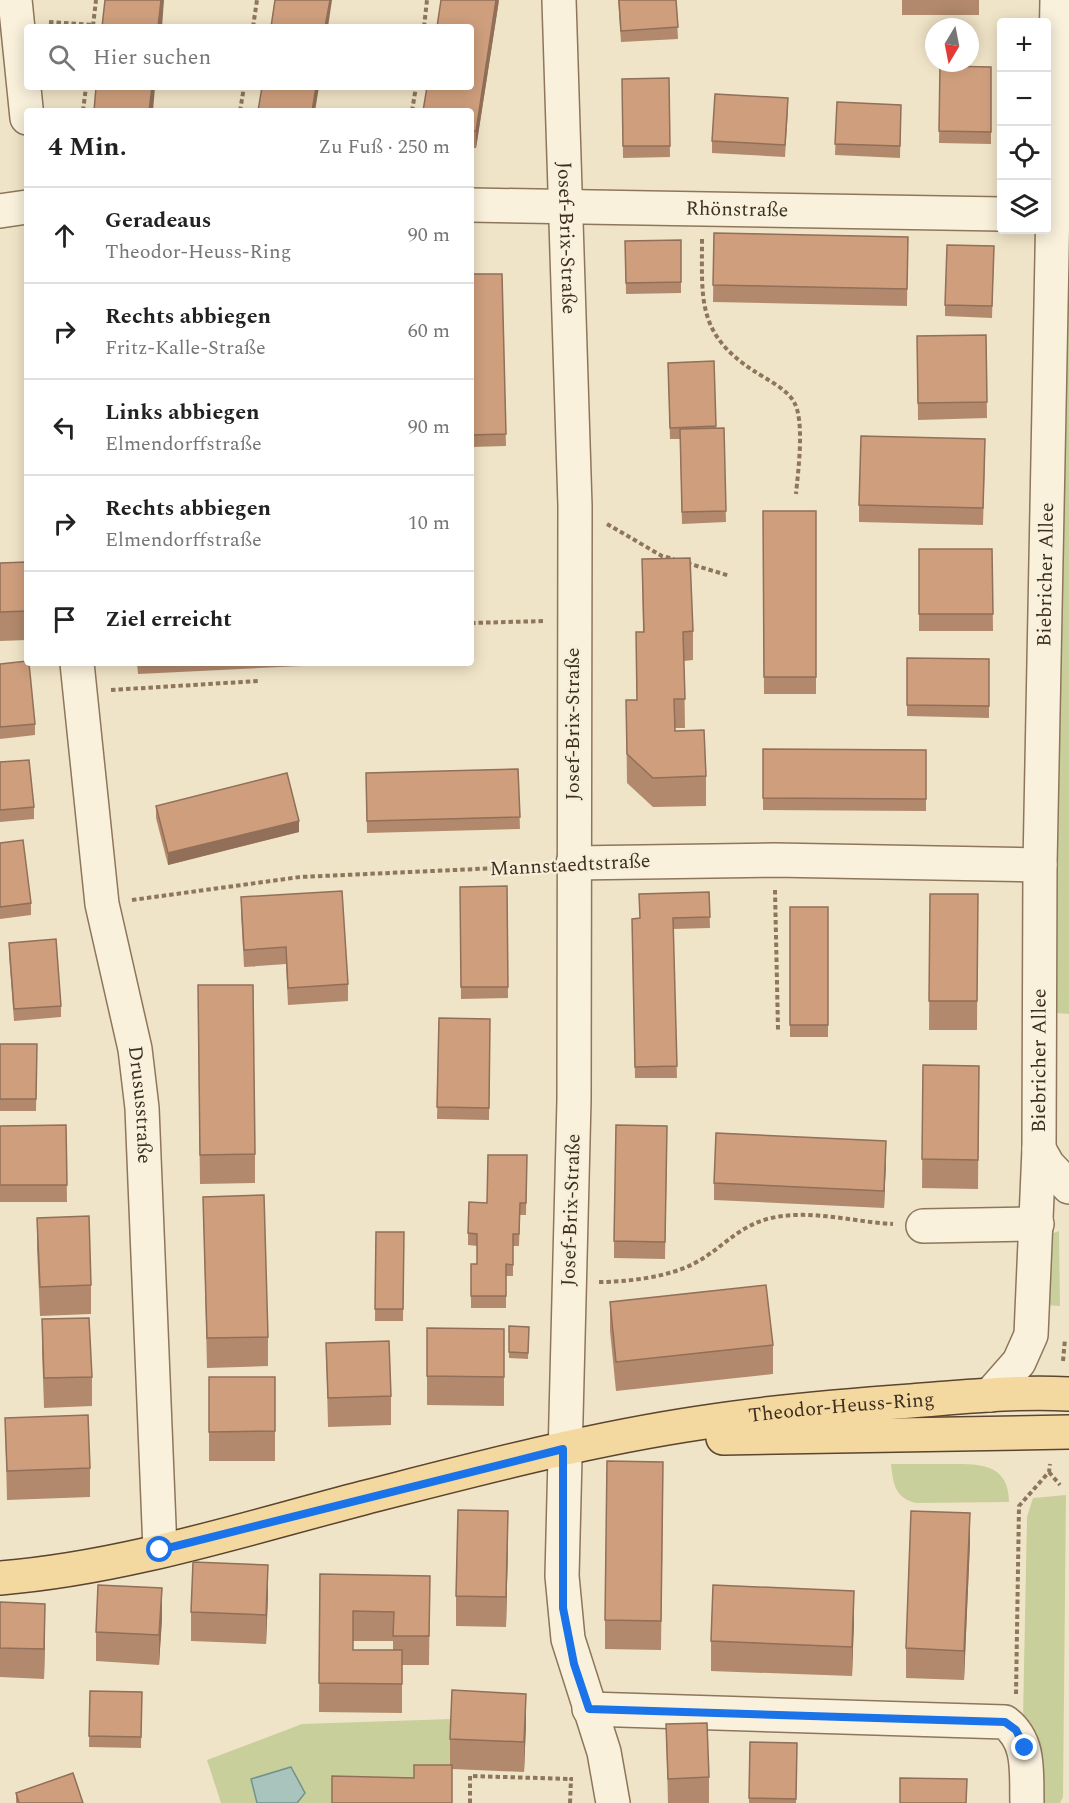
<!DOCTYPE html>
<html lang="de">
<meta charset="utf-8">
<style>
:root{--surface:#fff;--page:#f2f2f2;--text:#222;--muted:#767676;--line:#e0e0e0}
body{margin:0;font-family:Spectral,serif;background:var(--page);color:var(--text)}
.controls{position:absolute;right:18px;top:18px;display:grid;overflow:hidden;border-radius:6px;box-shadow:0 3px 15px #0003}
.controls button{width:54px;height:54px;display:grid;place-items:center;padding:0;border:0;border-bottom:2px solid var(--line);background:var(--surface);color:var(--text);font:30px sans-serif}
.compass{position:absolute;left:925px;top:18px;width:54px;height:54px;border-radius:50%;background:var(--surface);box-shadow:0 3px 15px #0003;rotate:190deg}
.stop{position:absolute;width:18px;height:18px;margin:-14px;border:4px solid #1a73e8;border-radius:50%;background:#fff}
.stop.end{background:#1a73e8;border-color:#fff;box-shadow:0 2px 6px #0008}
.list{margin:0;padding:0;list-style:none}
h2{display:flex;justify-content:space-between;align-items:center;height:78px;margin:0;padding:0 24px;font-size:26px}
h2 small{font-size:20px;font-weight:400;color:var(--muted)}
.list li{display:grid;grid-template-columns:39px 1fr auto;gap:18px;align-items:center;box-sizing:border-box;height:96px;padding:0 24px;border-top:2px solid var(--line)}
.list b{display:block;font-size:22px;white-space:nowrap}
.list p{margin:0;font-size:20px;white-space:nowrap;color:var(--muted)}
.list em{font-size:20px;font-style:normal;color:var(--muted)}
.icon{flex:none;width:33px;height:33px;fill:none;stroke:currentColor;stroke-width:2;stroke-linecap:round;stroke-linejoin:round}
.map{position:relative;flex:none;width:1069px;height:1803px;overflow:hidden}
.search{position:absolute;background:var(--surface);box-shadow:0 3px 15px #0003;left:24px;top:24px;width:450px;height:66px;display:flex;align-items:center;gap:15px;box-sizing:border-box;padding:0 21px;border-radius:6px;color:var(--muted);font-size:22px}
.panel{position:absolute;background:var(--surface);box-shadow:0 3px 15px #0003;left:24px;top:108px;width:450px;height:558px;border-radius:6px}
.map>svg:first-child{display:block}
.green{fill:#c9cf9b}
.water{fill:#a9c4bc;stroke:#6f938a;stroke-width:1.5}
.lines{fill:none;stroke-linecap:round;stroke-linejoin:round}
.minor-casing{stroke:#8d765c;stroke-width:36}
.major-casing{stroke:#5b4430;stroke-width:36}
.path{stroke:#8d765c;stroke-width:4;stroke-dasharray:4.5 3;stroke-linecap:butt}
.minor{stroke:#faf1dc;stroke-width:33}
.major{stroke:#f3d9a0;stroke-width:33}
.wall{fill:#b2896c;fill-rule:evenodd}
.shaded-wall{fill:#916f58}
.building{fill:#cf9f7d;stroke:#916f58;stroke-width:1.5}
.route{stroke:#1a73e8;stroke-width:8}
.labels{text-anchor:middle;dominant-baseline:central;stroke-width:4.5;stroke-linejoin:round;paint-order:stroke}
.street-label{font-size:20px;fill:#3d2e20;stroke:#f7eed8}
</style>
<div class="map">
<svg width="1069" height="1803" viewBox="0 0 1069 1803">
<rect width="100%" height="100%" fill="#f0e4c8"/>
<g class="green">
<polygon points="1069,117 1069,1014 1056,1013 1065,193"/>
<polygon points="1059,1231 1060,1306 1046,1305 1049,1241 1053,1233"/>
<path d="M891,1464C909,1464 926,1464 943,1464C974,1464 1009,1460 1009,1502L916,1503C895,1498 893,1484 891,1464Z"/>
<polygon points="1066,1495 1063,1797 1060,1803 1033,1803 1023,1718 1027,1517 1033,1498"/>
<polygon points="452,1719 450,1768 332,1803 221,1803 207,1760 302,1724"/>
</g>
<polygon class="water" points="291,1767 305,1793 297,1803 257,1803 251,1779"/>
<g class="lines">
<g class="minor-casing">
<g id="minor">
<polyline points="15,0 27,118"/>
<path id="s1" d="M559,0L575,506L574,1100L562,1576L568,1639L604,1752L613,1803"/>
<path id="s2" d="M471,205L1002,214"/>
<polyline points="0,211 27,207"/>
<path id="s3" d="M77,663L102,904L135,1049L142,1108L160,1550"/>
<polyline points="573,863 774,860 1040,865"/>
<polyline points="1039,1149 1048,1165 1069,1187"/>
<polyline points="923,1226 1037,1224"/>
<path id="s4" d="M990,1395L1019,1362L1031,1335L1039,1149L1040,865L1057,0"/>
<path d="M589,1709L1005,1722C1031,1742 1026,1773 1027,1803"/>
</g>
</g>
<g class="major-casing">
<g id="major">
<polyline points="723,1438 1069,1432"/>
<path id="s5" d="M0,1578C123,1568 244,1529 363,1498C473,1470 585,1440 699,1423C769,1412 840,1406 911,1401C963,1397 1016,1391 1069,1394"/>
</g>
</g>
<g class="path">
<polyline points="49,22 93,25"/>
<polyline points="93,26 96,0"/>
<polyline points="253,27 257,0"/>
<polyline points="424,27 427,0"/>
<polyline points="83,111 86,87"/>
<polyline points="240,111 244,87"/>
<polyline points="412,111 416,87"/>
<path d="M702,239C702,300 697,334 754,371C766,379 787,389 794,402C805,421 798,472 796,494"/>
<polyline points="607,524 662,556 674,559"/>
<polyline points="687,563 730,576"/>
<polyline points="471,623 545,621"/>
<polyline points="111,690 258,681"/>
<polyline points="775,890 778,1030"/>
<polyline points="132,900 300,877 543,866"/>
<path d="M599,1282C627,1282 668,1277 693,1264C721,1250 737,1226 771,1218C812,1209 853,1222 893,1224"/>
<polyline points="1063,1361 1065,1339"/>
<polyline points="1049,1472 1060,1485"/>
<polyline points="1016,1694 1019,1506 1049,1472 1050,1464"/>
<polyline points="470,1803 470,1776 571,1779"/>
<polyline points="570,1803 571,1779 573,1779"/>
</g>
<use href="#minor" class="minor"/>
<use href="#major" class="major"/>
</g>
<g class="wall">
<polygon points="499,0 476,148 471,148 471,111"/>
<polygon points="618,0 676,0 678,39 621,42"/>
<rect x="902" y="0" width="77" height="15"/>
<polygon points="940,66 991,67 991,144 939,143"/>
<polygon points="669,78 670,157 623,158 622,79"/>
<polygon points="837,102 901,105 900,158 835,155"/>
<polygon points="788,110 785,157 712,153 712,141"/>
<polygon points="714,233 908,237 907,306 713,302"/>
<polygon points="681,240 681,293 626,294 625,241"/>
<polygon points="994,246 992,318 945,316 945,305"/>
<polygon points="471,274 502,274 506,446 471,447"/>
<polygon points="986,335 987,418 918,420 917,336"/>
<polygon points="714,361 716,428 724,428 726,522 682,524 680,439 670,439 668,363"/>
<polygon points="985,456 983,525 859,522 859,505"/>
<polygon points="763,511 816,511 816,694 764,694"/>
<polygon points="919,549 992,549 993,631 919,631"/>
<polygon points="642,559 693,631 693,660 684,661 685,728 674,728 675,731 706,776 706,806 653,807 627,783 626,700 637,700 636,632 643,632"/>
<polygon points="0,563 27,580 27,640 0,641"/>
<polygon points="989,659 989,718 907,716 907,705"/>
<polygon points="137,663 302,663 302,666 138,674"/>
<polygon points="0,664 35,724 35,735 0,739"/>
<polygon points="763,749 926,750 926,811 763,810"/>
<polygon points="0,762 34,807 34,819 0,822"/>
<polygon points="518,769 520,829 367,833 366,773"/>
<polygon points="156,806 299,832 168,865 156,818"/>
<polygon points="0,843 31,903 31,915 0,919"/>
<polygon points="507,886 508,998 461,999 460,887"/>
<polygon points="709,892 710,928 673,929 677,1078 635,1078 632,919 640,918"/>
<polygon points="930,894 978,894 977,1030 929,1030"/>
<polygon points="241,897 348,984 348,1001 288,1005 286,964 244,967 241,913"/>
<rect x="790" y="907" width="38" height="130"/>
<polygon points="9,943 61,1006 61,1017 14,1021 9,955"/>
<polygon points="198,1015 255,1154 255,1183 200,1184"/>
<polygon points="439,1018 490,1019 489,1120 437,1119"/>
<polygon points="0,1044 37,1044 36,1111 0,1111"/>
<polygon points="923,1065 979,1066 978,1189 922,1188"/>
<polygon points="66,1125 67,1202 0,1202 0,1126"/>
<polygon points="667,1143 665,1259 614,1258 614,1241"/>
<polygon points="527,1155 526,1215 520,1215 519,1246 513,1246 513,1276 506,1276 506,1308 471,1308 471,1264 477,1264 477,1246 468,1245 468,1233"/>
<polygon points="886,1158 884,1208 714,1200 714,1183"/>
<polygon points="203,1197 268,1337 268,1366 207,1368"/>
<polygon points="37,1218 91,1285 91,1314 40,1316 37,1248"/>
<polygon points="376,1232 404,1232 403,1321 375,1321"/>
<polygon points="610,1302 773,1345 773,1374 616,1391 610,1331"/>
<polygon points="42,1319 92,1377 92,1406 44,1408 42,1349"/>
<polygon points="509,1326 529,1327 528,1359 509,1358"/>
<polygon points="504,1329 504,1406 427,1405 427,1376"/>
<polygon points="326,1343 391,1396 391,1425 328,1427"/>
<rect x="209" y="1377" width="66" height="84"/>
<polygon points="5,1418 90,1468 90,1497 7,1500"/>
<polygon points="663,1491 661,1650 605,1649 605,1620"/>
<polygon points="508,1541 506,1627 456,1626 456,1596"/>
<polygon points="970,1542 964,1680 906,1678 906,1648"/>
<path d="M320,1574L430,1576L429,1665H402V1713L319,1712ZM353,1641H393V1650H353Z"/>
<polygon points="268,1595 266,1644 191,1641 191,1612"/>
<polygon points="0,1602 45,1633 44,1679 0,1677"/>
<polygon points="162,1618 159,1665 96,1661 96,1632"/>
<polygon points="854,1620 852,1676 711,1671 711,1641"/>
<polygon points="90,1691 142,1692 141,1748 89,1747"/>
<polygon points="526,1723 524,1772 452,1769 414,1778 450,1765 450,1739"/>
<polygon points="666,1724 709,1777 709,1803 668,1803"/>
<polygon points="750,1742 797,1743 796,1803 749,1803"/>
<polygon points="16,1793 83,1803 16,1803"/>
</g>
<g class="shaded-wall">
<polygon points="161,0 164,0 162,27 158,27"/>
<polygon points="330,0 332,0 328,27 325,27"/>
<polygon points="496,0 499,0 476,148 476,131"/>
<polygon points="152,87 155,87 153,111 149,111"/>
<polygon points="316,87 319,87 315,111 312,111"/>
<polygon points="299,821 299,832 168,865 168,853"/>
<polygon points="886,1141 886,1158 884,1208 884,1191"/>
<polygon points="508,1511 508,1541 506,1627 506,1597"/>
<polygon points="970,1513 970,1542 964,1680 964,1651"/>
<polygon points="268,1565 268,1595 266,1644 266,1615"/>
<polygon points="162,1588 162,1618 159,1665 159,1635"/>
<polygon points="854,1591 854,1620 852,1676 852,1647"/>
<polygon points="45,1604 45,1633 44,1679 44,1649"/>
<polygon points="526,1694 526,1723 524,1772 524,1742"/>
</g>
<g class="building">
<polygon points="105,0 161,0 158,27 102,27"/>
<polygon points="275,0 330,0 325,27 271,27"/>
<polygon points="441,0 496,0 476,131 471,131 471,111 423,111 427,87 471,87 471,27 437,27"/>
<polygon points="619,0 676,0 678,27 621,31"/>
<polygon points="940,66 991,67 991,132 939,131"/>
<polygon points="669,78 670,146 623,146 622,79"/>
<polygon points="96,87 152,87 149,111 94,111"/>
<polygon points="262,87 316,87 312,111 258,111"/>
<polygon points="715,94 788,98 785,145 712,141"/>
<polygon points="837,102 901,105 900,146 835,144"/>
<polygon points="714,233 908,237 907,289 713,285"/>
<polygon points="681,240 681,282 626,283 625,241"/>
<polygon points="947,245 994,246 992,306 945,305"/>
<polygon points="471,274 502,274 506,434 471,435"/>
<polygon points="986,335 987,402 918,403 917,336"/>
<polygon points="714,361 716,426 670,428 668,363"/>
<polygon points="724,428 726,511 682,512 680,429"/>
<polygon points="861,436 985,439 983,508 859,505"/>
<polygon points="763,511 816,511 816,677 764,677"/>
<polygon points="919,549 992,549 993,614 919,614"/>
<polygon points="690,558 693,631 683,632 685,699 674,699 675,731 704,730 706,776 653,778 627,754 626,700 637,700 636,632 644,632 642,559"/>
<polygon points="26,562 27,611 0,612 0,563"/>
<polygon points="907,658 989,659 989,706 907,705"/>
<polygon points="27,661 27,663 29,663 35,724 0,727 0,664"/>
<polygon points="763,749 926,750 926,799 763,798"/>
<polygon points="29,760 34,807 0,810 0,762"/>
<polygon points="518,769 520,817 367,821 366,773"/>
<polygon points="287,773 299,821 168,853 156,806"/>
<polygon points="23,840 31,903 0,907 0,843"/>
<polygon points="507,886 508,987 461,987 460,887"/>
<polygon points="342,891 348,984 288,988 286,947 244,950 241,897"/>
<polygon points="709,892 710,917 673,918 677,1066 635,1067 632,919 640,918 639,894"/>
<polygon points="930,894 978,894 977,1001 929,1001"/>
<rect x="790" y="907" width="38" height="118"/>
<polygon points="56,939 61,1006 14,1009 9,943"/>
<polygon points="198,985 253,985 255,1154 200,1155"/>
<polygon points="439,1018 490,1019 489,1108 437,1107"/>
<polygon points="0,1044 37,1044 36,1099 0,1099"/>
<polygon points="923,1065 979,1066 978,1160 922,1159"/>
<polygon points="66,1125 67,1185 0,1185 0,1126"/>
<polygon points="616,1125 667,1126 665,1242 614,1241"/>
<polygon points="716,1133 886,1141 884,1191 714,1183"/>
<polygon points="488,1155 527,1155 526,1203 520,1203 519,1234 513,1234 513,1265 506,1264 506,1296 471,1296 471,1264 477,1264 477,1234 468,1233 469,1202 487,1203"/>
<polygon points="264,1195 268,1337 207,1338 203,1197"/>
<polygon points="89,1216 91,1285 40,1287 37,1218"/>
<polygon points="376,1232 404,1232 403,1309 375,1309"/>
<polygon points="766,1285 773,1345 616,1362 610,1302"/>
<polygon points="89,1318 92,1377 44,1378 42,1319"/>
<polygon points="509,1326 529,1327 528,1353 509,1352"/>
<polygon points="427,1328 504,1329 504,1377 427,1376"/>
<polygon points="389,1341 391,1396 328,1398 326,1343"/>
<polygon points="209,1377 275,1377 275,1431 209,1432"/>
<polygon points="88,1415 90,1468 7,1471 5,1418"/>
<polygon points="607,1461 663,1462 661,1621 605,1620"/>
<polygon points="458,1510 508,1511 506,1597 456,1596"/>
<polygon points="911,1511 970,1513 964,1651 906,1648"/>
<polygon points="193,1562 268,1565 266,1615 191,1612"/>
<polygon points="320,1574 430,1576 429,1636 393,1636 394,1612 353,1611 353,1650 402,1650 402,1684 319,1683"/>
<polygon points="98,1585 162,1588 159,1635 96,1632"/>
<polygon points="713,1585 854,1591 852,1647 711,1641"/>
<polygon points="0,1602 45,1604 44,1649 0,1648"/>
<polygon points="452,1690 526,1694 524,1742 450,1739"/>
<polygon points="90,1691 142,1692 141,1737 89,1736"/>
<polygon points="707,1723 709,1777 668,1779 666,1724"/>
<polygon points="750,1742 797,1743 796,1799 749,1798"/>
<polygon points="414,1765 452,1765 452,1803 332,1803 332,1776 414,1778"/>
<polygon points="73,1773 83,1803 19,1803 16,1793"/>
<polygon points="900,1778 967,1779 966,1803 900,1803"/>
</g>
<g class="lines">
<polyline class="route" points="160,1550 563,1449 563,1608 574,1664 589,1709 1005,1722 1016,1730 1025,1748"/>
</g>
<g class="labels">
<g class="street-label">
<text stroke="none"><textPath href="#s2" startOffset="266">Rhönstraße</textPath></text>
<text stroke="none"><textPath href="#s1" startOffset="238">Josef-Brix-Straße</textPath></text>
<text stroke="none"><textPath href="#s4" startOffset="834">Biebricher Allee</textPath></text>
<text transform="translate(573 724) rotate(-90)">Josef-Brix-Straße</text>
<text transform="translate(570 865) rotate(-3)">Mannstaedtstraße</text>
<text stroke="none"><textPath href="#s4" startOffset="348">Biebricher Allee</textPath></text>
<text stroke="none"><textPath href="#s3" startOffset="447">Drususstraße</textPath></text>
<text transform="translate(571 1210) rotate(-88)">Josef-Brix-Straße</text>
<text stroke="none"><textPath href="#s5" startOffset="860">Theodor-Heuss-Ring</textPath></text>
</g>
</g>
</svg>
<div class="controls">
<button>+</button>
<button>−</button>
<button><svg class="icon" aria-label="locate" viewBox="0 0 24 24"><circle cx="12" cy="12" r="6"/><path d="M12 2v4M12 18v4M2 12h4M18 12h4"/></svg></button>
<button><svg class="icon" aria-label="layers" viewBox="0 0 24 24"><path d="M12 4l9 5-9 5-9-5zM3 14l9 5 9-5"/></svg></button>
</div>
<svg class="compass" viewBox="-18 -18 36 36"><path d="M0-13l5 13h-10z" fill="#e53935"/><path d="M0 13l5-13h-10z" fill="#767676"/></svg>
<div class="stop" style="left:160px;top:1550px"></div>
<div class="stop end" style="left:1025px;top:1748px"></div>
<div class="search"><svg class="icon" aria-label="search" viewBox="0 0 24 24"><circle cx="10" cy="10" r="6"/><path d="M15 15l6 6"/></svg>Hier suchen</div>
<section class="panel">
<h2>4 Min.<small>Zu Fuß · 250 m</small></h2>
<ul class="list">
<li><svg class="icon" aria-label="ahead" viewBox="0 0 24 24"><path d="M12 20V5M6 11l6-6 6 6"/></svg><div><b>Geradeaus</b><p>Theodor-Heuss-Ring</p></div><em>90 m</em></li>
<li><svg class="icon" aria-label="right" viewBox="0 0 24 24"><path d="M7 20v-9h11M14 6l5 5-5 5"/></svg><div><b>Rechts abbiegen</b><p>Fritz-Kalle-Straße</p></div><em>60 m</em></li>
<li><svg class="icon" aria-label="left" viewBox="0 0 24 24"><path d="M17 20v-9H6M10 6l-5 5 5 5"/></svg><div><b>Links abbiegen</b><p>Elmendorffstraße</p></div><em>90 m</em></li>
<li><svg class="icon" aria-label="right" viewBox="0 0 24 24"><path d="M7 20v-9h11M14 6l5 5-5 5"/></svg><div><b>Rechts abbiegen</b><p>Elmendorffstraße</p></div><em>10 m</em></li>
<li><svg class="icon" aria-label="arrive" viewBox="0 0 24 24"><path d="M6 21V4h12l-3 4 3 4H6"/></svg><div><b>Ziel erreicht</b></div></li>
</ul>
</section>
</div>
